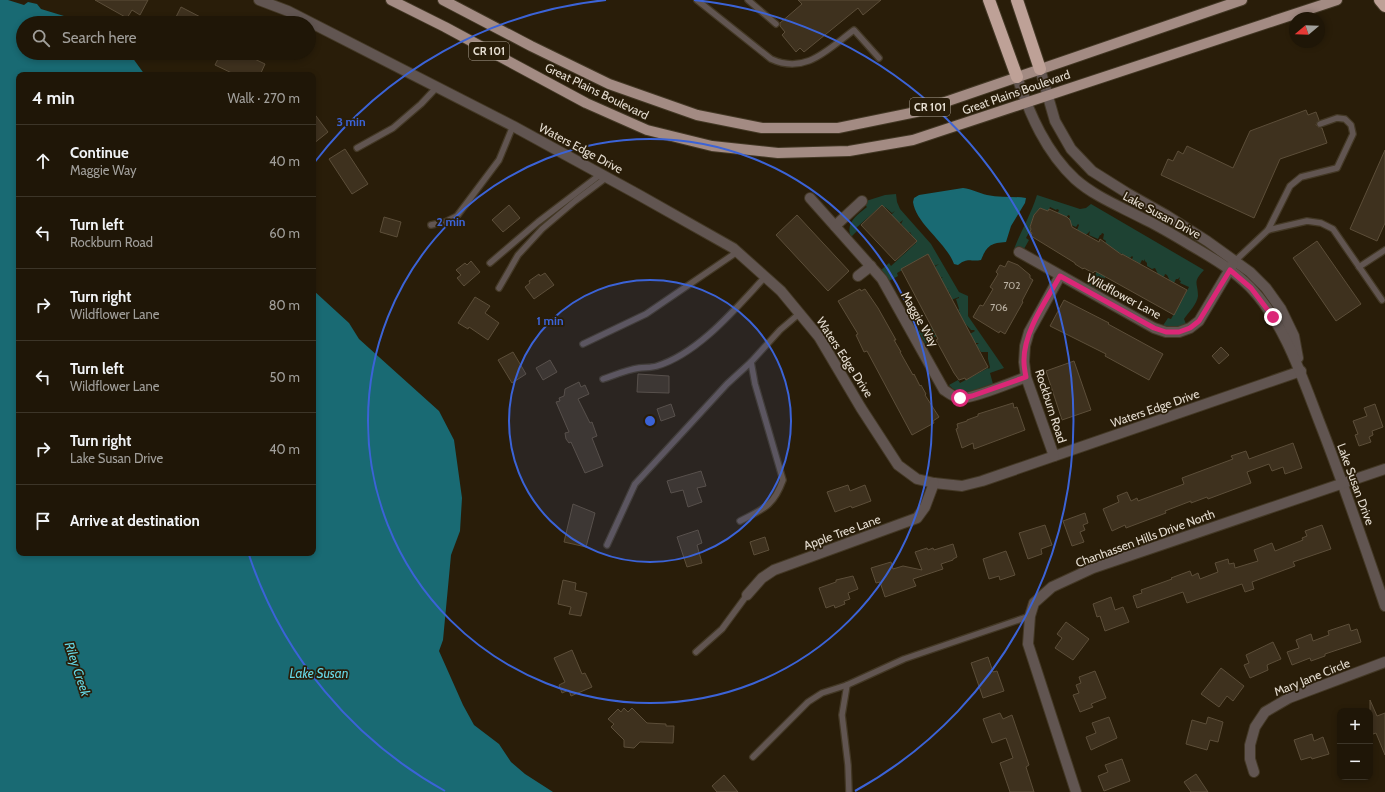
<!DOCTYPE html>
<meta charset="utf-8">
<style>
:root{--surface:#1f1607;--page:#271f11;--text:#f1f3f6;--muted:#a19f9b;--line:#3c3528}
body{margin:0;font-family:Cabin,sans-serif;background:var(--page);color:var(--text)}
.controls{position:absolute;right:12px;bottom:12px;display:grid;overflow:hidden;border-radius:8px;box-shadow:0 2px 6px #0003}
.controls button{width:36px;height:36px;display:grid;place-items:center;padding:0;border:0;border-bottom:1px solid var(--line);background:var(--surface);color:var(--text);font:20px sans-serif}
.compass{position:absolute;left:1289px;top:12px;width:36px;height:36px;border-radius:50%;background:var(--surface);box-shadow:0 2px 6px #0003;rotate:251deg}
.stop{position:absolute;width:12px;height:12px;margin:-9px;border:3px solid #db2777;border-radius:50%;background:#fff}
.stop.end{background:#db2777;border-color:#fff;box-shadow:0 1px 4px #0008}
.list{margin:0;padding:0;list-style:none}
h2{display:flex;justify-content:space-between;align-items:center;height:52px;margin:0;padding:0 16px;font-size:17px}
h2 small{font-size:13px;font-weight:400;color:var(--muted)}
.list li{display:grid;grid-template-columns:26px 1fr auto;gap:12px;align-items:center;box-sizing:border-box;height:72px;padding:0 16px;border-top:1px solid var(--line)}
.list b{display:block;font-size:15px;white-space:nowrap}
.list p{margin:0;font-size:13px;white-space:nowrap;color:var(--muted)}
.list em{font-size:13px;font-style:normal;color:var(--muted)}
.icon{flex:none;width:22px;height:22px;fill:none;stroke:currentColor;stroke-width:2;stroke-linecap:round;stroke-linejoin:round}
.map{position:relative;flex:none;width:1385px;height:792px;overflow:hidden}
.search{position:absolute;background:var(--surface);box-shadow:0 2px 6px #0003;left:16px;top:16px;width:300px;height:44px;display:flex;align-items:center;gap:10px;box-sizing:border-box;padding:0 14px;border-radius:22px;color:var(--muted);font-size:15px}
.panel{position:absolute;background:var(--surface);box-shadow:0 2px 6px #0003;left:16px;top:72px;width:300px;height:484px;border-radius:8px}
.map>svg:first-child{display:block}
.grass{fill:#1e4233}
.water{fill:#196a73}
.building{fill:#3e311e;stroke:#5c4e39}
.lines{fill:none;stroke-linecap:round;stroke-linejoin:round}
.service-casing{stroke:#433825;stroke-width:8}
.minor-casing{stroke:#433825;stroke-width:12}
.primary-casing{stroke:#433825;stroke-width:12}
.motorway-casing{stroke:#433825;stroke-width:14}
.service{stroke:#615551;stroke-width:5.5}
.minor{stroke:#615551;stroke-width:10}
.primary{stroke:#a38b83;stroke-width:10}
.motorway{stroke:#bea197;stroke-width:12}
.route{stroke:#db2777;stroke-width:5}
.ring{fill:none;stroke:#3b63d7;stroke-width:2}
.labels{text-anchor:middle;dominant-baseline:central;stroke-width:3.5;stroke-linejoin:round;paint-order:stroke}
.number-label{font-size:10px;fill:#bbb2a4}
.shield{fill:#291d09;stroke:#ada395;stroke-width:1}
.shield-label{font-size:11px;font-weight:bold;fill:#e5ddd1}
.street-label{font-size:12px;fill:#e5ddd1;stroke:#291d09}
.water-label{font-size:13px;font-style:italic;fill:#65d7e5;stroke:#291d09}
.centre{fill:#3b63d7;stroke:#291d09;stroke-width:2}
.ring-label{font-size:12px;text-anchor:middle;font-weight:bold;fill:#3b63d7;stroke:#291d09;stroke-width:3.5;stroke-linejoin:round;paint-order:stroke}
</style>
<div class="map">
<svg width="1385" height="792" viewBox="0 0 1385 792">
<rect width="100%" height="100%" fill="#291d09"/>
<g class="grass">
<path d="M896,194L897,202L900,209L931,244L959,292L968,296V316L1004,368L990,373L993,384C979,388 961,399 949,385L958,380L960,383L988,368L989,369L990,367L988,359V352H981L979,349H977L976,345L979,343H975L970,334L975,331L974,330H971L962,320L933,338L934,341L927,346L918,331L928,325L930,328L960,312L958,310L959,309L956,299L959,298V297L951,300L949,295L950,293L946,290L949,288L945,290L938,280L943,277L940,278L933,268L939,264L934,266L927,256L897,273L898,276L889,281L881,270L889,263L891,266L916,243L910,232L913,230L907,234L904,227L901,224L903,220L898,224L891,215L895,211L892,213L885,207L883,209L881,206L856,228L858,230L851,237C845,223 857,215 867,207L865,205L866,201L885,195Z"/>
<path d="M1037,195L1080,209L1086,208L1091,204L1204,270C1192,283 1198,282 1198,296C1197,304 1189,312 1184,319L1186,324L1177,328L1162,327L1168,318L1171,319L1189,287L1180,283L1181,281L1179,280L1180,277L1178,279H1176L1174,283L1170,281L1167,275L1165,274L1164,277L1158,274L1155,268L1152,269L1147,266V263L1145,261V259L1144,261L1142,260L1140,264L1132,259L1133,257L1132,256L1130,258L1118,252L1111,259L1106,276L1103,281L1105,283L1100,292L1086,285L1091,274L1095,276L1106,241L1103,239L1104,234L1102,233L1101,235H1100L1098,239L1089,235L1090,231L1087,234H1084L1077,230L1079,225L1078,224L1076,227L1071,225L1069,219L1070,216L1068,215L1067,217H1056L1059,210L1057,209L1056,210L1050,207L1048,211L1040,208L1034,215L1030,227L1031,229L1026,238L1029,240L1024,249L1019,247L1018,250L1014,249C1021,231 1031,214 1037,195Z"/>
</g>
<g class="water">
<polygon points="0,0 8,0 24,5 28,2 37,4 41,9 87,23 23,23 23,53 126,53 132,57 145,75 19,75 19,553 313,553 313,290 349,323 359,339 439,411 454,440 462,498 460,531 451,555 443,640 439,651 463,705 474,725 499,744 511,762 525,774 553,792 0,792"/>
<path d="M963,188C972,189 979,193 987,195C1000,198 1013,196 1026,198L1025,203L1011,226L1006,242C990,243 987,246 981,260C970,262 968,257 958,265L954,264C946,242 916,224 913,202L914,198L919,195Z"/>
</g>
<g class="building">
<polygon points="95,0 148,0 140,15 132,10 127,18"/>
<polygon points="798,0 881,0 863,15 858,8 804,52 800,48 796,52 782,35 785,32 780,26 780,23 802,4"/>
<polygon points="181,7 212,23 173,23"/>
<polygon points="221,53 242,53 265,64 260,75 236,75 215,65"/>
<polygon points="1306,110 1308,115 1316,112 1319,120 1317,122 1316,125 1318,127 1322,128 1327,143 1280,159 1254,218 1161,175 1168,159 1173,161 1178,151 1183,154 1187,146 1233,168 1250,131"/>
<polygon points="313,112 328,132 313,144"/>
<polygon points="345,149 368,184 352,194 329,159"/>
<polygon points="1385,150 1385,223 1377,241 1350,229"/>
<polygon points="509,205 520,218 503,232 492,220"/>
<polygon points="882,205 917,241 895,261 861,225"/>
<polygon points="1040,208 1048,211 1049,209 1067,217 1070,220 1072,227 1099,242 1100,239 1122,255 1122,254 1187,290 1174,315 1095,271 1093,273 1084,268 1083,269 1075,264 1075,263 1031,236 1032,233 1030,232 1031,229 1030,227 1034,215"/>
<polygon points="797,215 849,271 828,291 776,235"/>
<polygon points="384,217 401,222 397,237 380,232"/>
<polygon points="1317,241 1361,304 1336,321 1293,258"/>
<polygon points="928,254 988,367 966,380 965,378 959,380 954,373 936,340 938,339 901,269"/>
<polygon points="471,261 480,272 464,286 457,278 461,275 456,270 465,263 467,265"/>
<polygon points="1008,261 1018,265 1030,275 1030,278 1033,280 1022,301 1023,302 1005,334 1000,331 999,333 973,317 980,305 983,306 993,289 990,287 998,274 996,272 1000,265 1005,267"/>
<polygon points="545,273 554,285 534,299 525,287 530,283 529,281 539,274 540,276"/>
<polygon points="860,289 861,291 865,289 878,308 896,340 894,340 901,352 900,352 913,375 914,374 920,386 921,385 926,394 925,395 939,417 933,421 934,423 912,435 867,351 864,352 856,335 858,334 838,301"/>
<polygon points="475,297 490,306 485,313 499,323 488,340 469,327 468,329 458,323"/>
<polygon points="1064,300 1109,323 1108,324 1163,354 1149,380 1105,356 1106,354 1050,326"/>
<polygon points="1221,347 1229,355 1219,364 1212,356"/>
<polygon points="513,352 526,374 512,383 498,360"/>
<polygon points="550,360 557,372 543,380 536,368"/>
<polygon points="1074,361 1091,410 1062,420 1046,371"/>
<polygon points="638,374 669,376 669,393 637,392"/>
<polygon points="579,382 581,387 585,385 589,394 578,399 590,423 592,422 597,436 592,438 603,466 585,473 571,442 569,443 566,439 565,433 569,432 556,402 560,401 559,398 564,396 565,389"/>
<polygon points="1013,403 1014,408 1017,407 1025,430 974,449 973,443 962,448 956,429 958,428 957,424 967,421 967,420 978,416 978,414"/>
<polygon points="671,404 675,416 661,421 657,409"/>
<polygon points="1375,404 1383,427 1372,431 1373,435 1369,437 1371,442 1359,446 1355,435 1358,434 1353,421 1367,416 1364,408"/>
<polygon points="1293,443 1302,468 1285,474 1283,467 1272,471 1269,464 1247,472 1251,483 1208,499 1207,497 1191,503 1191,501 1165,511 1166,513 1126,528 1125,525 1112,531 1103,509 1119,502 1117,496 1127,492 1131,501 1137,498 1138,501 1184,484 1182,478 1233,459 1231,456 1246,451 1249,459"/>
<polygon points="701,471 706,486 697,488 702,502 688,507 683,490 671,493 667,481"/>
<polygon points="848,485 850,491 865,485 871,501 852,508 851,506 835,512 827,492"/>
<polygon points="573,504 595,513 586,547 564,542"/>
<polygon points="1085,513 1088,523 1083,525 1085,530 1080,532 1084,542 1072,546 1063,521"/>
<polygon points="1045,525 1052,545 1041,549 1042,554 1028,559 1019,533"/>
<polygon points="1322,525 1331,549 1293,562 1295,566 1252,582 1254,589 1245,592 1242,584 1187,603 1183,592 1137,608 1133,596 1142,593 1141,590 1172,579 1171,578 1190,571 1192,576 1198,573 1200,579 1218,572 1215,563 1228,559 1229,564 1234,563 1235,568 1258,561 1254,550 1272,543 1275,551 1303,540 1302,538 1307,536 1305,531"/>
<polygon points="698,530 702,543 697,545 702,563 687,567 677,537"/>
<polygon points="765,537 769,550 754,555 750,542"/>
<polygon points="953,544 957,557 953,559 953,560 941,564 943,569 913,579 916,586 885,597 880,582 876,583 871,568 891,562 893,569 903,566 922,570 915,552 927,548 928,550 933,548 934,550"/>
<polygon points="1006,551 1015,575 1000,580 999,576 989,579 983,559"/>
<polygon points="853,576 858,589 848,593 850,599 844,601 845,604 835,608 834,605 826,608 819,588 836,582 836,580"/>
<polygon points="563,580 576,583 575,590 587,593 581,616 569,614 571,607 558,604"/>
<polygon points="1111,597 1115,610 1123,607 1129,622 1105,631 1100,616 1097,617 1093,604"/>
<polygon points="1066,622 1089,639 1073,660 1055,648 1062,638 1057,634"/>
<polygon points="1349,624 1351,631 1357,629 1361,642 1325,654 1325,656 1311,661 1310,658 1292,665 1287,652 1299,648 1296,640 1311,634 1313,641 1329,635 1328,631"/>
<polygon points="1273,642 1281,659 1267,665 1268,670 1250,678 1244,665 1249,663 1246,655"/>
<polygon points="572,650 582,674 585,673 592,687 571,696 569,690 562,693 559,685 565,682 554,658"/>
<polygon points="988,657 993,672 997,671 1004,691 983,698 971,663"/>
<polygon points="1221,668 1244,686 1233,701 1227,696 1219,707 1201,694"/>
<polygon points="1095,671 1106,698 1091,704 1093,707 1080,712 1073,695 1079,693 1076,685 1081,683 1079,677"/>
<polygon points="1370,700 1377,716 1385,713 1385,755 1376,733 1370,735"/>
<polygon points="624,708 628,712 632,708 647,723 666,724 666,726 674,726 673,743 640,742 634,748 624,747 624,740 611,727 614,724 608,719 618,709 621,712"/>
<polygon points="1000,713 1003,719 1012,715 1029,765 1026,767 1034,792 1010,792 1000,763 1013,758 1006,738 992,743 983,719"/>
<polygon points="1109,717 1117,738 1091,750 1086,737 1096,733 1092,723"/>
<polygon points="1208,717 1223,722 1218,742 1210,740 1207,750 1186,744 1192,720 1206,724"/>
<polygon points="1312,734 1314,741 1323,737 1329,754 1312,759 1311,757 1301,760 1294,740"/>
<polygon points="1122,759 1130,781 1104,791 1098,776 1108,772 1105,765"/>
<polygon points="1196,774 1208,792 1191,792 1184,782"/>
<polygon points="724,775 738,792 717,792 712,786"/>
</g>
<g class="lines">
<g class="service-casing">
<g id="service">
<path d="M697,0L771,59C806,75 828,49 854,30L879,58"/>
<polyline points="748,0 776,24"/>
<polyline points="357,148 393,128 421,104 437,87"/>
<polyline points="431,225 445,222 457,216 499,160 513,126"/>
<polyline points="1268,230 1307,221 1321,223 1333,229 1382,300"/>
<polyline points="1235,261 1268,230 1290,186 1301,177 1337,168 1353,134 1351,125 1345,119 1337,118 1320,124"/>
<polyline points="490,263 538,222 601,174"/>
<polyline points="1359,267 1385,250"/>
<polyline points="499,288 518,255 542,229 575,201 607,177"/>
<polyline points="583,344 646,314 737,252"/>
<path d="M603,379C615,375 626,370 639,368C645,367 651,368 657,366C699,353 736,308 765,277"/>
<path d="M740,521C763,509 773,507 783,480L755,384L751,362L780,330L800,313"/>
<polyline points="607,545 635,484 727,384 751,362"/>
<polyline points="696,652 722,629 747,595"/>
<polyline points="847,685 842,715 848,765 849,792"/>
<polyline points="753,757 808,702 822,693 847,685 904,659 1030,616"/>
</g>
</g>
<g class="minor-casing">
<g id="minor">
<polyline points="259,0 288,11 513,126 639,195 733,248 781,291 819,337 861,408 898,465 917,479 934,483 962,486 982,481 1301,371"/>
<polyline points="1040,69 1055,121 1071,149 1092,171 1127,193 1166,215 1207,241 1250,272 1266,288 1281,309 1294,336 1298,358"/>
<path d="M1017,77C1030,115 1046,152 1075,179C1094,196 1119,206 1142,218C1157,225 1172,234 1187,243C1209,256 1231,268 1250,287C1284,322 1302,377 1319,421C1343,482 1364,544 1385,606"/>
<path d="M810,198L882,279L944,390C949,393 954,398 961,398C972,399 1013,382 1026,377"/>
<polyline points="835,226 862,201"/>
<polyline points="1019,252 1154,328 1166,332 1179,332 1190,328 1199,321 1233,264"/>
<polyline points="858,276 871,266"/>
<polyline points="1054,456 1026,377 1024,362 1025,346 1029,332 1060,276"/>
<polyline points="747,595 762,578 774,570 917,518 925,507 934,483"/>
<polyline points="1254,772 1250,759 1250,745 1255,727 1265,712 1289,698 1385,662"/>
<polyline points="1076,792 1028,644 1030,616 1034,603 1052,587 1093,568 1385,469"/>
</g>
</g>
<g class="primary-casing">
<g id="primary">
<polyline points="391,0 445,27 586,103 647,130 712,146 778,153 849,151 913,140 1337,0"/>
<polyline points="443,0 531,46 609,84 697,115 762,128 838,128 916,112 1242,0"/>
</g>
</g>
<g class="motorway-casing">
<g id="motorway">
<polyline points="989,0 1017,77"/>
<polyline points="1017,0 1040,69"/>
<polyline points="1380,0 1385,6"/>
</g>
</g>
<use href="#service" class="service"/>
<use href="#minor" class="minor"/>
<use href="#primary" class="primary"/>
<use href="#motorway" class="motorway"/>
</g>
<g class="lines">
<path class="route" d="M960,398L972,396L1026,377C1025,372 1024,367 1024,362C1023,332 1046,301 1060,276L1154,328L1166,332H1179L1190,328L1199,321L1230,270L1251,288L1273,317"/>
</g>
<circle cx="650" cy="421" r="141" fill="#3b63d7" fill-opacity=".12"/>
<g class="ring">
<circle cx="650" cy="421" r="141"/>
<circle cx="650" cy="421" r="282"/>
<path d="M445 791A423 423 0 0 1 249 555M314 163A423 423 0 0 1 606 0M694 0A423 423 0 0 1 855 791"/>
</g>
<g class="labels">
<g class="number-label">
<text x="1012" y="285">702</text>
<text x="999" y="307">706</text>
</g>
<g class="shield">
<rect x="469" y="42" width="40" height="18" rx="3"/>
<rect x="910" y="98" width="40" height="18" rx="3"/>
</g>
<g class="shield-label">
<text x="489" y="51">CR 101</text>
<text x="930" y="107">CR 101</text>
</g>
<g class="street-label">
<text transform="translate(597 91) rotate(26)">Great Plains Boulevard</text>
<text transform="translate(1016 92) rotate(-19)">Great Plains Boulevard</text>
<text transform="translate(581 148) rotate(28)">Waters Edge Drive</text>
<text transform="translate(1162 215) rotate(28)">Lake Susan Drive</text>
<text transform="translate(1124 296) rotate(28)">Wildflower Lane</text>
<text transform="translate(920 319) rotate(60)">Maggie Way</text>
<text transform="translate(845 357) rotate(57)">Waters Edge Drive</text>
<text transform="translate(1051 406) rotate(72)">Rockburn Road</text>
<text transform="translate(1155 408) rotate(-19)">Waters Edge Drive</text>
<text transform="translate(1356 484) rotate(70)">Lake Susan Drive</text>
<text transform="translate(842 532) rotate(-20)">Apple Tree Lane</text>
<text transform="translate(1145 538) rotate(-20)">Chanhassen Hills Drive North</text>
<text transform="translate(1312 677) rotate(-22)">Mary Jane Circle</text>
</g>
<g class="water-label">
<text transform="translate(78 669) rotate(72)">Riley Creek</text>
<text x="319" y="673">Lake Susan</text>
</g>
</g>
<circle cx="650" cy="421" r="6" class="centre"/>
<g class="ring-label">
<text x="351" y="126">3 min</text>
<text x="451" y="226">2 min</text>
<text x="550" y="325">1 min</text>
</g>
</svg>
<div class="controls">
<button>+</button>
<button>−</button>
</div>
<svg class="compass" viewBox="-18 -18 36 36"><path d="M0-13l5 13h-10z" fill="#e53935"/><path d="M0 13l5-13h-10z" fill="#a19f9b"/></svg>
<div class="stop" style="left:960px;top:398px"></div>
<div class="stop end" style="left:1273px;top:317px"></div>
<div class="search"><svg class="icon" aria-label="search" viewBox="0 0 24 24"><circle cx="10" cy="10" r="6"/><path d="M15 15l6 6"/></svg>Search here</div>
<section class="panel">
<h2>4 min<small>Walk · 270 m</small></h2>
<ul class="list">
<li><svg class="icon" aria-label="ahead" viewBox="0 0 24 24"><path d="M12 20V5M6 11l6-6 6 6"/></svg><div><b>Continue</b><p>Maggie Way</p></div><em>40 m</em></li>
<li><svg class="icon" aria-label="left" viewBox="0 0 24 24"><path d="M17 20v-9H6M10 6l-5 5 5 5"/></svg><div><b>Turn left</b><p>Rockburn Road</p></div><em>60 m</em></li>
<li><svg class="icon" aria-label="right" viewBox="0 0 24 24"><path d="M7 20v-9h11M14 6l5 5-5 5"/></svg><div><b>Turn right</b><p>Wildflower Lane</p></div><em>80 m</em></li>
<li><svg class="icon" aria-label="left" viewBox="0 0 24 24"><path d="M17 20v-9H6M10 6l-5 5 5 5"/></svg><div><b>Turn left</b><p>Wildflower Lane</p></div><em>50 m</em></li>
<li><svg class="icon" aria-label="right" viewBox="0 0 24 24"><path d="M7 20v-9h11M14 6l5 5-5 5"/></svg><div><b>Turn right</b><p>Lake Susan Drive</p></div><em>40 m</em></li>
<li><svg class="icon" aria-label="arrive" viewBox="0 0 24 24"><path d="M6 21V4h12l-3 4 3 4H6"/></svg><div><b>Arrive at destination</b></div></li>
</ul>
</section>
</div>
